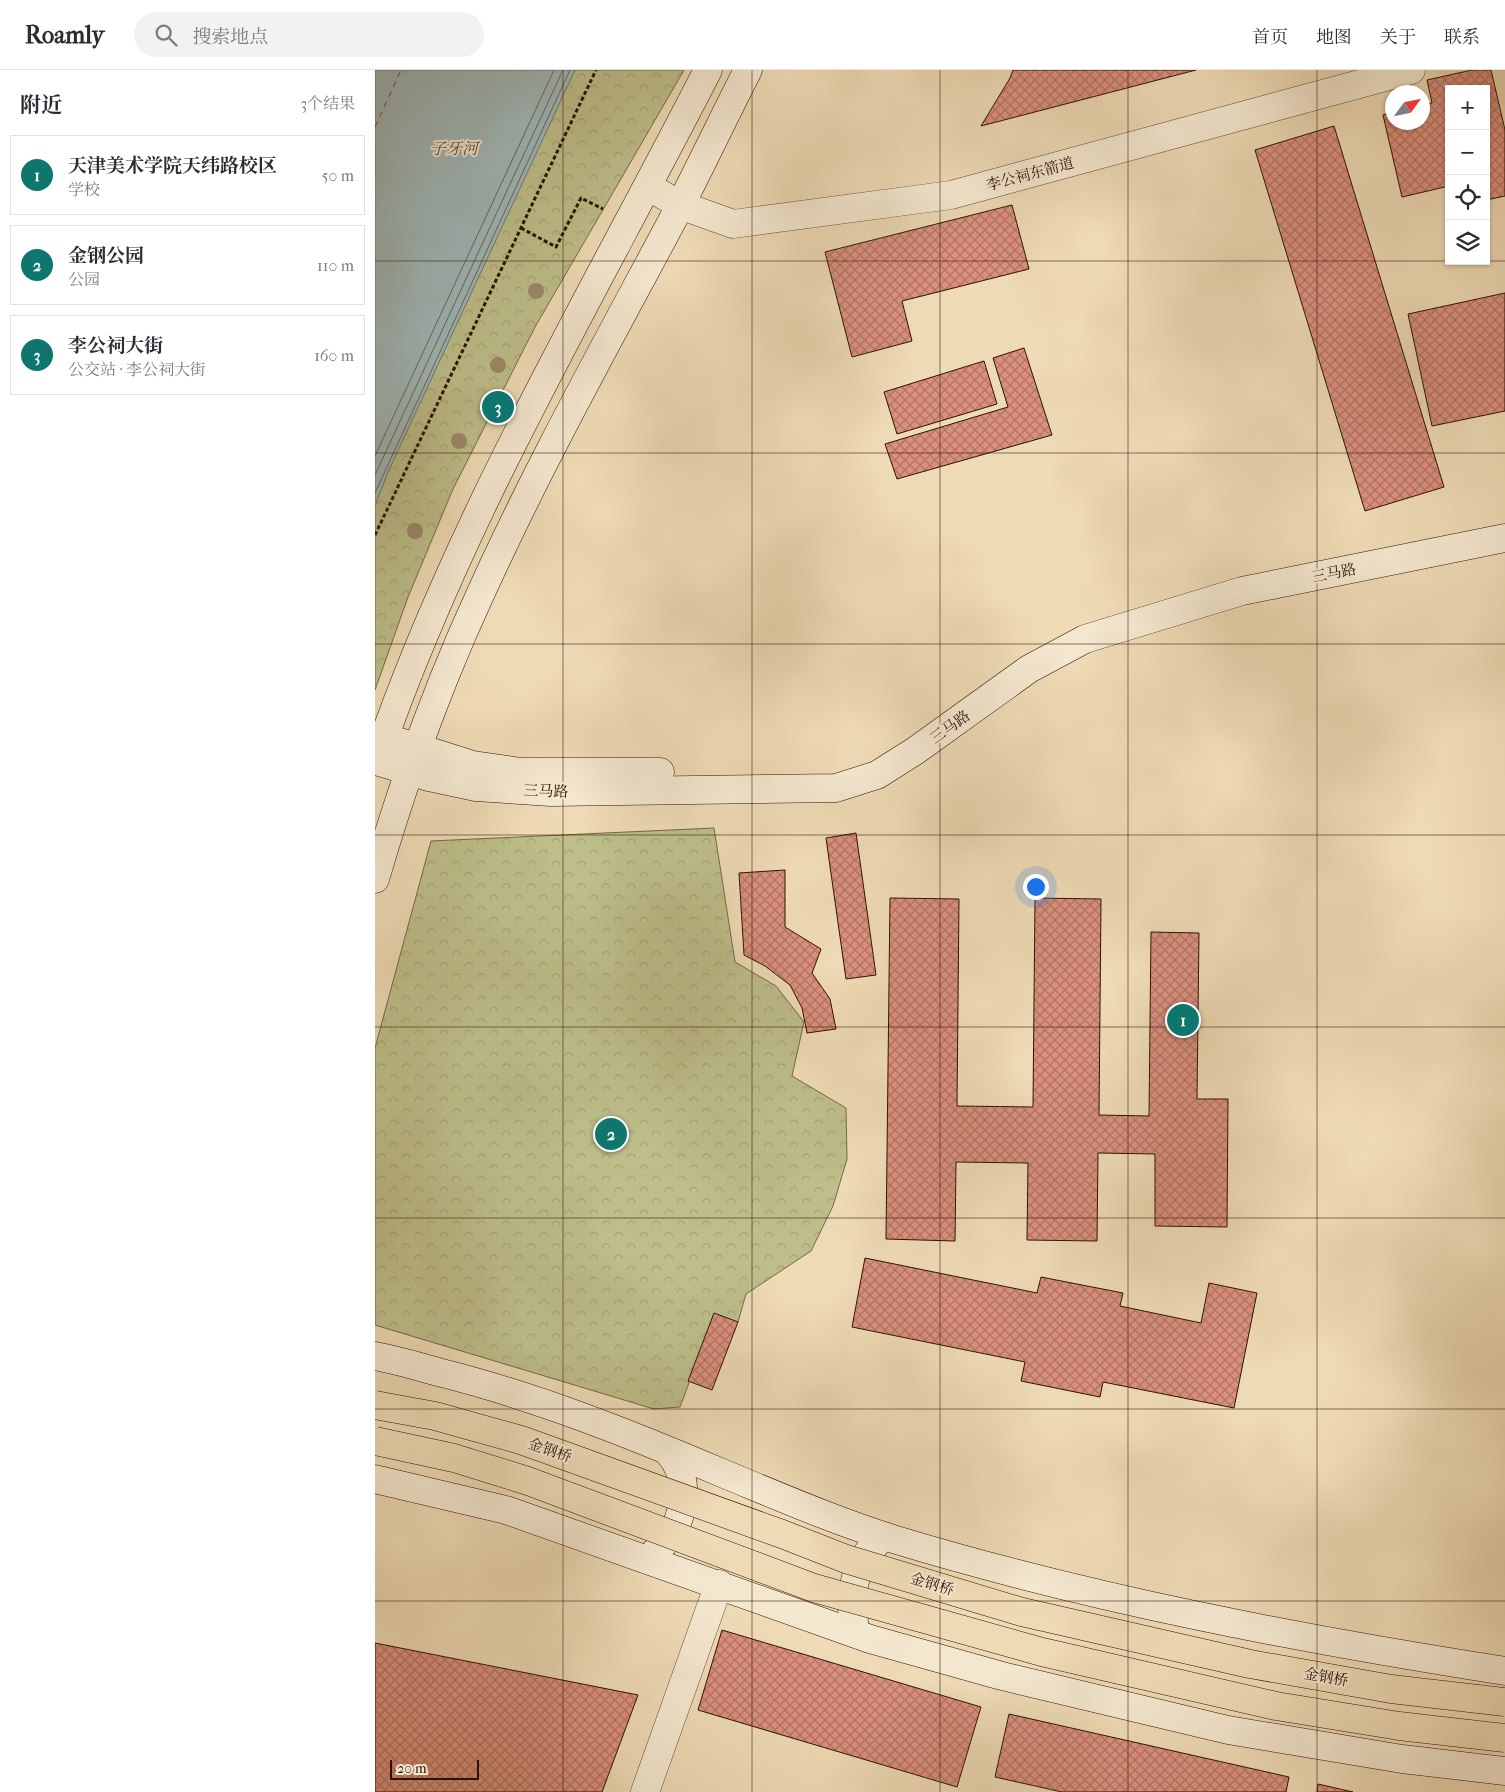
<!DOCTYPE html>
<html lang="zh">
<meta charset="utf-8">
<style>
:root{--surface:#fff;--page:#f2f2f3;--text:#2b2b33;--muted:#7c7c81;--line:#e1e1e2;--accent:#0f766e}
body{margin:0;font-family:"IM FELL French Canon","Noto Serif SC",serif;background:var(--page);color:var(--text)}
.controls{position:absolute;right:15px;top:15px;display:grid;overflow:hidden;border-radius:0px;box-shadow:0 1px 4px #0004}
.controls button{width:45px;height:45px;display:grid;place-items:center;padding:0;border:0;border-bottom:1px solid var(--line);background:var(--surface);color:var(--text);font:25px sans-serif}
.compass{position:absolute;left:1010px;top:15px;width:45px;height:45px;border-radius:50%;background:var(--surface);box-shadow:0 1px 4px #0004;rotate:57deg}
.scale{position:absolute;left:15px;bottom:12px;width:89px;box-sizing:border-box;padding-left:5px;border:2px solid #2c1300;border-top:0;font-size:14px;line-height:18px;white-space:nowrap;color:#2c1300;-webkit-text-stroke:4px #f4e7cf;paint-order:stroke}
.you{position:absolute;left:660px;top:816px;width:18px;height:18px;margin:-12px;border:4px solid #fff;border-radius:50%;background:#1a73e8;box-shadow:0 0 0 8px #1a73e833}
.badge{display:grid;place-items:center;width:32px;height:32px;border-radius:50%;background:var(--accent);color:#fff;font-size:16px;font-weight:700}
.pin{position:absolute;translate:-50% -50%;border:2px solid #fff;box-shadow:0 1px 5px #0006}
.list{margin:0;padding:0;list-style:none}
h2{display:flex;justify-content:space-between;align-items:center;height:65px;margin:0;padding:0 20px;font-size:21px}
h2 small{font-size:16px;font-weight:400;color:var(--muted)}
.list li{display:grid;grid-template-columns:32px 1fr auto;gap:15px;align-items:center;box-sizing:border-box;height:80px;margin:0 10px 10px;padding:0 10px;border:1px solid var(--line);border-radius:0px}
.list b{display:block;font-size:19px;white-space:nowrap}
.list p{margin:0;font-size:16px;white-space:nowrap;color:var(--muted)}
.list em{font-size:16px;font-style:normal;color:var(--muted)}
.icon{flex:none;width:28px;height:28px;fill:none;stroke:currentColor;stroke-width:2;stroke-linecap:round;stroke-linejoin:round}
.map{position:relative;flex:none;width:1130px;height:1722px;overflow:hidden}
header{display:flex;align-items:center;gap:30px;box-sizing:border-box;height:70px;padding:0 25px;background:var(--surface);border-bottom:1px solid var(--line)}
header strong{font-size:24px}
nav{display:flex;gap:28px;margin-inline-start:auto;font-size:18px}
.search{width:350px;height:45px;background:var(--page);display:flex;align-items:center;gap:12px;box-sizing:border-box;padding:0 18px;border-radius:28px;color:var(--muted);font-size:19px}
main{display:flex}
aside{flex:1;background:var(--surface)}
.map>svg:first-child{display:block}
.park{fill:url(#park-crowns);stroke:#746845}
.water{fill:#9fb8b9;stroke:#71766f}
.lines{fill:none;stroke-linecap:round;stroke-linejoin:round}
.shore{stroke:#66665c;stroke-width:1}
.ferry{stroke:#544d41;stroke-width:1;stroke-dasharray:6 5;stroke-linecap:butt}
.building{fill:url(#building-cross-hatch);stroke:#2c1300}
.street-casing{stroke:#5c452d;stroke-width:29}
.secondary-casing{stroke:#2c1300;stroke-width:29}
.path{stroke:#2c1300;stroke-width:3;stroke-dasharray:4 2.5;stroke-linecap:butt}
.street{stroke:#f4e7cf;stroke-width:28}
.secondary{stroke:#f4e7cf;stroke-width:28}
.primary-bridge-casing{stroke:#2c1300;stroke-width:29;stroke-linecap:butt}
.primary-bridge{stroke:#eedab5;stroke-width:28}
.tree{fill:#9c8968}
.grid{fill:none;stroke:#2c1300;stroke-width:1;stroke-opacity:0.55}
.labels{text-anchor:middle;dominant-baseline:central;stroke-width:4;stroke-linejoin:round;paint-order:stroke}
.street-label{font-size:15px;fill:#2c1300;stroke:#f4e7cf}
.water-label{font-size:16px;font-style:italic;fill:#544d41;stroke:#f4e7cf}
</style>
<header>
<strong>Roamly</strong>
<div class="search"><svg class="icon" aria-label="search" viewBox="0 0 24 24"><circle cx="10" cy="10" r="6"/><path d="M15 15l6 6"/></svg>搜索地点</div>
<nav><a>首页</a><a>地图</a><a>关于</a><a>联系</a></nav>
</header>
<main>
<aside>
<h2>附近<small>3个结果</small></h2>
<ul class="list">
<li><span class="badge">1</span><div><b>天津美术学院天纬路校区</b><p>学校</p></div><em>50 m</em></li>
<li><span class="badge">2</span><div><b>金钢公园</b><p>公园</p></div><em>110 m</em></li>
<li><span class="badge">3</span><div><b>李公祠大街</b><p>公交站 · 李公祠大街</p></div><em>160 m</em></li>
</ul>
</aside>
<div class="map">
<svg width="1130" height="1722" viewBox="0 0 1130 1722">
<defs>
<pattern id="park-crowns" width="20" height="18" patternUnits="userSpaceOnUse" patternTransform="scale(1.25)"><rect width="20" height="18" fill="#bdbe8a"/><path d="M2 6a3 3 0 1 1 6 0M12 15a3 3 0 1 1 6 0" fill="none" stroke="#a3a275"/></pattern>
<pattern id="building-cross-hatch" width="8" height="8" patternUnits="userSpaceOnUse" patternTransform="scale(1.25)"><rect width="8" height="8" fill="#db907e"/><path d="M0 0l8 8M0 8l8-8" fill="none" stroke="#b27465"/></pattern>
</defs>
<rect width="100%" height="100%" fill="#eedab5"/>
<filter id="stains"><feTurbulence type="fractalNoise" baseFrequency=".004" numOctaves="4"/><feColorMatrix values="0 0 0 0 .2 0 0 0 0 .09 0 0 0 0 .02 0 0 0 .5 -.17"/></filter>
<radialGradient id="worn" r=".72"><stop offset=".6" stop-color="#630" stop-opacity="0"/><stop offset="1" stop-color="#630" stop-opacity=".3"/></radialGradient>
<g class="park">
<polygon points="0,0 309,0 160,257 78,419 33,527 0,620"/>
<polygon points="339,758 360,892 401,916 429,952 417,1006 471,1038 472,1089 458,1136 436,1181 371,1224 363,1252 337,1251 305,1337 279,1339 0,1255 0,978 56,771"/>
</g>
<polygon class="water" points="0,0 200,0 13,402 0,436"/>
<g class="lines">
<g class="shore">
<polyline points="0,386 179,0"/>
<polyline points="0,405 188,0"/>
<polyline points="0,423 195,0"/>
</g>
<polyline class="ferry" points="0,57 26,0"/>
</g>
<g class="building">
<polygon points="638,0 821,0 606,56 635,8"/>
<polygon points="1097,0 1116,0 1130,60 1130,126 1111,130 1111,19 1074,19 1074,116 1027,127 1008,45 1018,43 1018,52 1048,52 1048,35 1057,33 1052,10"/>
<polygon points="959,56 1069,417 990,441 880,80"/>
<polygon points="637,135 654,199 527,231 537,271 477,287 450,182"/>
<polygon points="1130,223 1130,341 1057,356 1033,244"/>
<polygon points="649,278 677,365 522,409 510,374 633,337 618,288"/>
<polygon points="609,291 622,334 522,364 509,322"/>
<polygon points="481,763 501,905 471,909 451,768"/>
<polygon points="410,800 410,857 446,879 437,903 455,929 461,959 432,963 427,938 415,915 390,896 369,885 364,803"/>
<polygon points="515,828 584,829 582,1036 658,1037 660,828 726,829 724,1045 774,1046 776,862 824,863 822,1029 853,1029 852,1157 780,1156 780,1084 723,1083 722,1171 652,1170 653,1093 581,1092 580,1171 511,1169"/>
<polygon points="490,1188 662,1223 666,1207 748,1223 745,1236 826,1253 834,1213 882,1223 859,1338 728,1312 725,1327 646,1311 650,1292 477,1257"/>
<polygon points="339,1243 363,1252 337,1320 313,1311"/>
<polygon points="347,1560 606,1637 582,1717 323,1640"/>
<polygon points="0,1573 263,1625 227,1722 0,1722"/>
<polygon points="634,1644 914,1707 911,1722 687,1722 620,1707"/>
<polygon points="943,1714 978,1722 942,1722"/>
</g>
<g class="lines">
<g class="street-casing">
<g id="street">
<polyline points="274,117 305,135 358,154 576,125 1036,0"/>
<polyline points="270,1722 344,1514"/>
</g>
</g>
<g class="secondary-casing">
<g id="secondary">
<polyline points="9,667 98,695 146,702 285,702"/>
<path d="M3,685C86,445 218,225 333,0"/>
<polyline points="1,691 54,707 101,717 176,722 461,718 502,705 540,681 654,599 710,569 867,521 1130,468"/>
<path d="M0,809C28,713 62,618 104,527C164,394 236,266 305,136C328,91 350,45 373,0"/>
<path d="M0,1286C21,1290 42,1296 63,1302C160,1326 255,1364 347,1403C403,1426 460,1451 518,1469C716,1529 925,1569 1130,1601"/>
<polyline points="0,1409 131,1440 495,1569 627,1606 853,1660 1027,1689 1130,1701"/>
<path d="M281,1481C310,1457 319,1410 293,1382"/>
<path d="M479,1551C473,1527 481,1492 500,1475"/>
</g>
</g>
<g class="path">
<polyline points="146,158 181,177 206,128 228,139"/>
<polyline points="0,465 221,0"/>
</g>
<use href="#street" class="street"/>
<use href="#secondary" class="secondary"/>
<g class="primary-bridge-casing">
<g id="primary-bridge">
<polyline points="0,1335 60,1346 146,1370 407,1464 471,1489 647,1542 875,1594 1016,1619 1130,1632"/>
<polyline points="0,1371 79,1388 153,1411 439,1518 667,1582 901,1636 1024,1656 1130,1668"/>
</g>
</g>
<use href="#primary-bridge" class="primary-bridge"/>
</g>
<g class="tree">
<circle cx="161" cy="221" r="8"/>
<circle cx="123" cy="295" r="8"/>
<circle cx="84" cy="371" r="8"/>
<circle cx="40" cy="461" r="8"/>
</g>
<path class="grid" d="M188,0V1722M377,0V1722M565,0V1722M753,0V1722M942,0V1722M0,191H1130M0,383H1130M0,574H1130M0,765H1130M0,957H1130M0,1148H1130M0,1339H1130M0,1531H1130"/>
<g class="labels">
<g class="street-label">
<text transform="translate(655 104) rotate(-15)">李公祠东箭道</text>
<text transform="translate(959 503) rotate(-11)">三马路</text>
<text transform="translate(575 657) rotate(-36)">三马路</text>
<text transform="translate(171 721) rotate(2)">三马路</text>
<text transform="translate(175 1380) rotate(19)">金钢桥</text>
<text transform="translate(557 1514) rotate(17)">金钢桥</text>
<text transform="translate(951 1607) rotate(10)">金钢桥</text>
</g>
<g class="water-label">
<text x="79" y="78">子牙河</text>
</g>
</g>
<rect width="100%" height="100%" filter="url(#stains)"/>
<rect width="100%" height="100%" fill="url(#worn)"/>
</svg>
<div class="controls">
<button>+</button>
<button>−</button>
<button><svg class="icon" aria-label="locate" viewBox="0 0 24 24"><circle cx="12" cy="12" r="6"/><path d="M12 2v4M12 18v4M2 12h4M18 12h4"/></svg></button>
<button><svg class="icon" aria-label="layers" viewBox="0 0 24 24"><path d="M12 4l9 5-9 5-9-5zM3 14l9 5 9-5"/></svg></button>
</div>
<svg class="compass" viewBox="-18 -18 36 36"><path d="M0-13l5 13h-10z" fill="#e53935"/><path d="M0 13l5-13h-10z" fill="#7c7c81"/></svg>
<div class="scale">20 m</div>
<div class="you"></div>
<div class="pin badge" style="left:808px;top:950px">1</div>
<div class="pin badge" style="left:236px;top:1064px">2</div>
<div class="pin badge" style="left:123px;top:337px">3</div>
</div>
</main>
